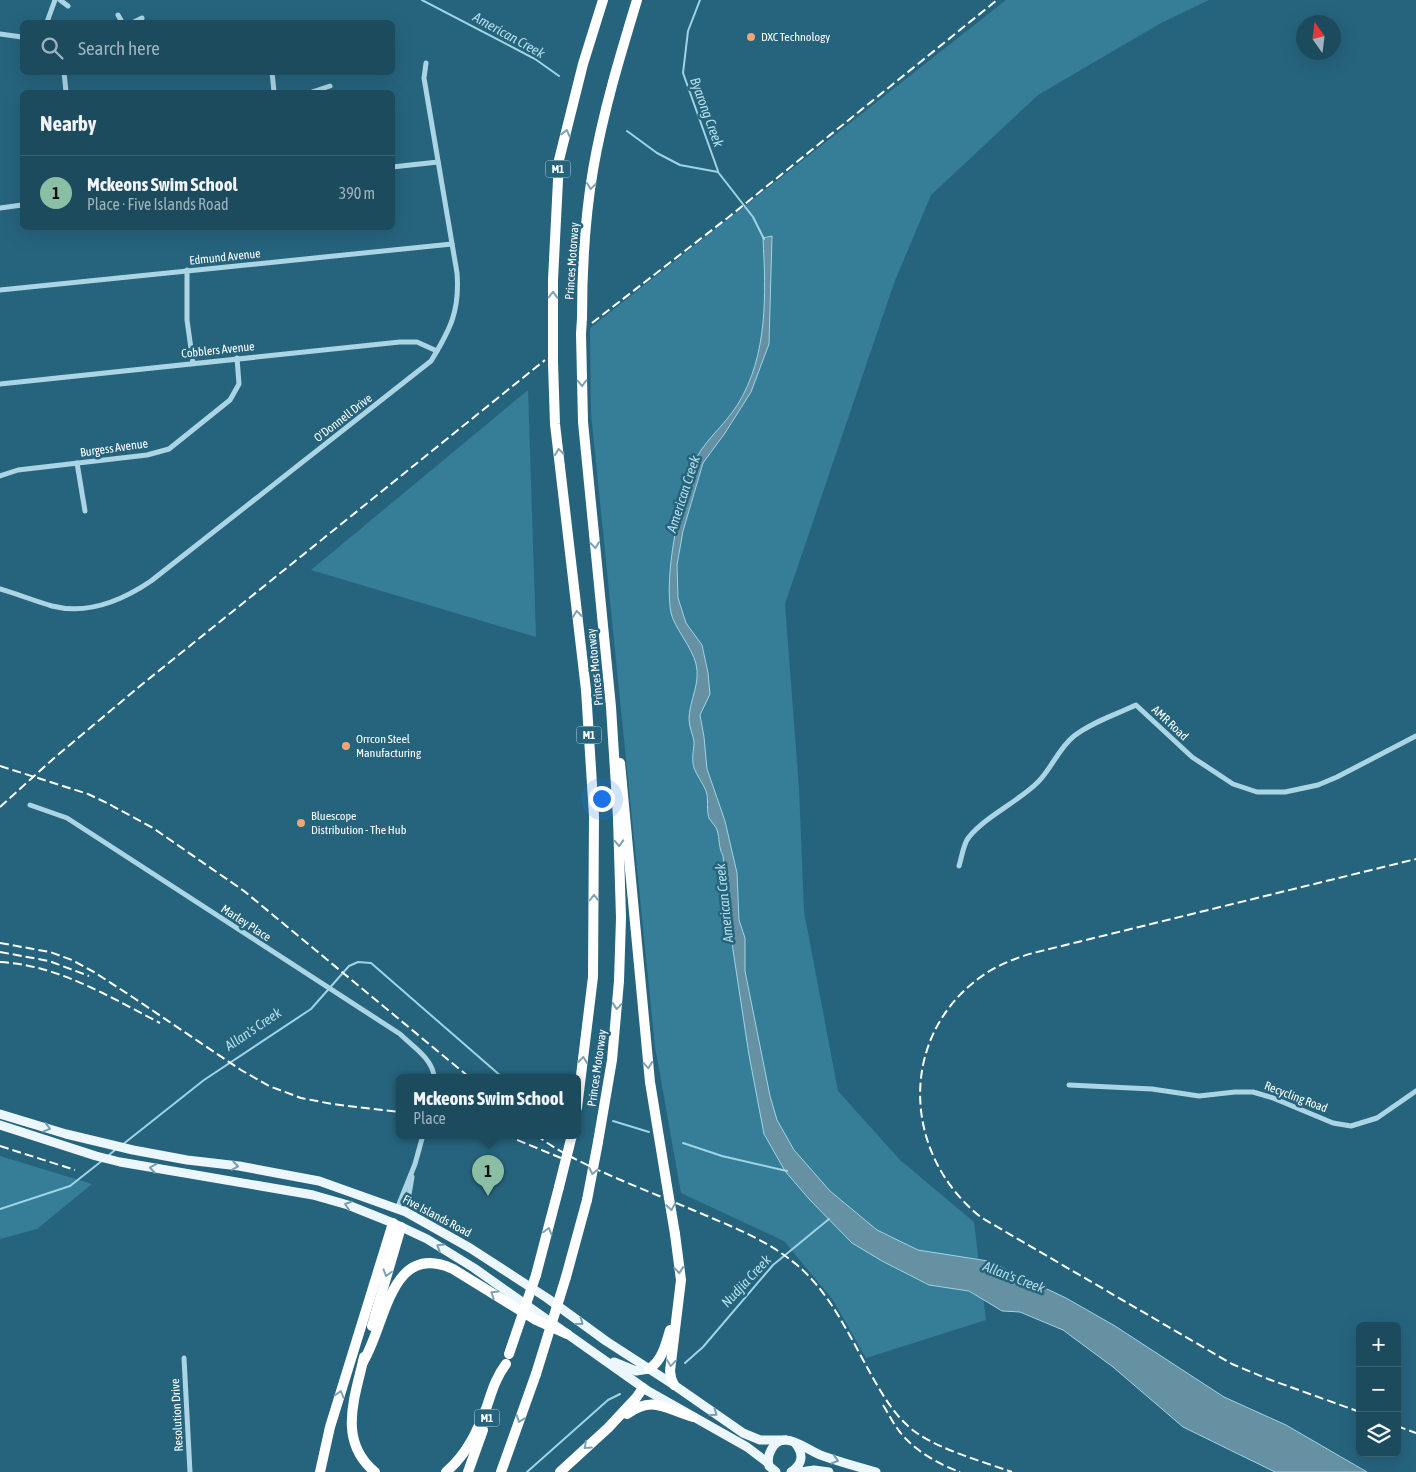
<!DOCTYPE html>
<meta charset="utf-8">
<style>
:root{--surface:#1c4b5e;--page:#255264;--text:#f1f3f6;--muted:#a0b3bc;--line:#3a6373;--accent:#8abfa5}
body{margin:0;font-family:"Asap Condensed",sans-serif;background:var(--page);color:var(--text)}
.controls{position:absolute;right:15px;bottom:15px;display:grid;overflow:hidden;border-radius:8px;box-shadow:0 5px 20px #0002}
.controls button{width:45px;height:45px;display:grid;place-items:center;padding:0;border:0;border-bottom:1px solid var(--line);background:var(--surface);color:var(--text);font:25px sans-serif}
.compass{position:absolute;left:1296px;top:15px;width:45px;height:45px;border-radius:50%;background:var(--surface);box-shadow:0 5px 20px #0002;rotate:346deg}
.you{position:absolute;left:601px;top:798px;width:18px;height:18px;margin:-12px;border:4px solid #fff;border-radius:50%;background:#1a73e8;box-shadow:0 0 0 8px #1a73e833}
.badge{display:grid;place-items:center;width:32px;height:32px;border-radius:50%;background:var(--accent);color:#111;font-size:16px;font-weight:700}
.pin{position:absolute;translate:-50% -41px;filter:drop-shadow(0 1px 2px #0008)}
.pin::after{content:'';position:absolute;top:26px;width:18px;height:15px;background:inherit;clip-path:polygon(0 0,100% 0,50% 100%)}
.popup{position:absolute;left:396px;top:1074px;width:185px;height:65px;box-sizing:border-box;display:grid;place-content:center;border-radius:8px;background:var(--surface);filter:drop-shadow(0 1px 4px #0005);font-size:16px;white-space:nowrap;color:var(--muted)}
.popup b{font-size:19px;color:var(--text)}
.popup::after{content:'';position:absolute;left:50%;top:100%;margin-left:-10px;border:10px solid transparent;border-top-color:var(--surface)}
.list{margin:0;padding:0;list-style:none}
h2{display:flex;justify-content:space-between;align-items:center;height:65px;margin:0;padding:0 20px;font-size:21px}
h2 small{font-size:16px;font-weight:400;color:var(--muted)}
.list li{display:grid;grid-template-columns:32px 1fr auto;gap:15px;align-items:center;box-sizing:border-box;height:75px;padding:0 20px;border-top:1px solid var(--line)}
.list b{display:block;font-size:19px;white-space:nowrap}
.list p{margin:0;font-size:16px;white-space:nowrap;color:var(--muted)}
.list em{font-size:16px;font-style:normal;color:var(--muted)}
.icon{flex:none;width:28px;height:28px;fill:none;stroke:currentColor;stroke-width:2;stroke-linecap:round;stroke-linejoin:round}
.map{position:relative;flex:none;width:1416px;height:1472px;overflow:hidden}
.search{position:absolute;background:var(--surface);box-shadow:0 5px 20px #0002;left:20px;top:20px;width:375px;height:55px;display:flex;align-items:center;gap:12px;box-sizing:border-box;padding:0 18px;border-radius:8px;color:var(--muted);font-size:19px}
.panel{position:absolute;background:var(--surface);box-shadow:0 5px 20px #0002;left:20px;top:90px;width:375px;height:140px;border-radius:8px}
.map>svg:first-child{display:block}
.green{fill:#367e98}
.water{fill:#6591a3;stroke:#9fd3e5}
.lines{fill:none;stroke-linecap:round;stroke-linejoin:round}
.stream{stroke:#9fd3e5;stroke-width:2}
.street{stroke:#abd5e5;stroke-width:5}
.primary{stroke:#ebf7fd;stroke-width:9}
.highway{stroke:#fff;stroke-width:10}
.rail{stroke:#fff;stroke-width:2;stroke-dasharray:9 4;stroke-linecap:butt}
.highway-bridge{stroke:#fff;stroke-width:10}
.oneway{stroke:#7da2b1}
.oneway2{stroke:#759fb0}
.poi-dot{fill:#eea770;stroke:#26647d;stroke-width:2}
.labels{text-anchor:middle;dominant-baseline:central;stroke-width:5;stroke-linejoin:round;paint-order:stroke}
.shield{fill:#26647d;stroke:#bed0d8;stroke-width:1}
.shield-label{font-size:11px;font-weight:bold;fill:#fff}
.poi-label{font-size:12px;fill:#fff;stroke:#26647d;text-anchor:start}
.street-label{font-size:12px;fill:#fff;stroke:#26647d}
.water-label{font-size:14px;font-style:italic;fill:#b6deed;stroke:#26647d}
</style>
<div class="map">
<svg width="1416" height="1472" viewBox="0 0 1416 1472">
<rect width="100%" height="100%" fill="#26647d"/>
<g class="green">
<polygon points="1006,0 1209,0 1161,23 1038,95 931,195 894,283 785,604 799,789 804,912 838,1091 900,1160 974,1222 986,1320 866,1358 833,1300 784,1241 681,1193 655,1046 591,413 590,328"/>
<polygon points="528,390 536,637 311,570"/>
<polygon points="0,1156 92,1184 37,1229 0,1239"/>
</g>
<path class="water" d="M772,236L769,344L751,392L725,433L703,463L683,531L677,565L678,598L686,623L702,645L708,673L710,694L700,715L704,737L707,769L725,821L737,873L739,920L745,938V971L770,1096L777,1120L794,1150L830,1191L877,1230L918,1250L988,1261L1066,1298L1115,1326L1224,1397L1286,1425L1367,1472H1275L1183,1427L1113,1367L1063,1330L1020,1312L1002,1311L969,1291L929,1285L882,1261L852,1243L809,1199L785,1171L764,1134L749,1055L733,950L723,856C718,846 720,839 717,830C716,826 711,822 709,818C706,810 709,799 706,791C703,783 697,776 694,768C691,758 694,751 694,742C693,734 689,727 689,719C689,701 701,683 696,664C692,647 674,627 671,613C664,576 679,504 692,468C701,442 724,427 738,404C768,355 766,294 763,238Z"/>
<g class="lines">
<g class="stream">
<polyline points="422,0 535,59 559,76"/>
<polyline points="700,0 688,31 683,73 718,171"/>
<polyline points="627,131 657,153 680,165 718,172 753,217 764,239"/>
<polyline points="613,1121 649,1132"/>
<polyline points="683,1143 722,1156 787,1171"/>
<polyline points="122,1145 204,1080 311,1009 349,966 358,962 371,963 502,1077"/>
<polyline points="108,1156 116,1149"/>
<polyline points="0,1209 70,1186 103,1160"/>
<polyline points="685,1363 703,1347 773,1265 829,1219"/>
<polyline points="527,1472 608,1400 620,1394"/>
</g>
<g class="street">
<polyline points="60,0 68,6"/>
<polyline points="118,15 122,22"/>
<polyline points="47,22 55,0"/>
<polyline points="134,22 142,18"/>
<polyline points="0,34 22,37"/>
<polyline points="64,72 66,92"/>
<polyline points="272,72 274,92"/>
<polyline points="312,92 330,86"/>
<polyline points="392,167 438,162"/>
<polyline points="0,208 22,205"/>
<polyline points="187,270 187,320 193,363"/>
<polyline points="0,290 452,244"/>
<polyline points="0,384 400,342 417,342 437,351"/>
<polyline points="77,463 85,511"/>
<polyline points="0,476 18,470 147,455 169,449 230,400 239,384 237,358"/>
<path d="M0,589C17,594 35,601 52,606C87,615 123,600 151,581L431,361C450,330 460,311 457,273L424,78L426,63"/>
<path d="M30,805L67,818L400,1034C412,1046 433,1059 434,1077"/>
<path d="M959,866C962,857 963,844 969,837C986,816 1018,802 1038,782C1052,768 1058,749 1074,736C1092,722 1115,715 1136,705L1192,757L1233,784L1257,792H1285L1318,785L1337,777L1416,736"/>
<polyline points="1069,1085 1152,1089 1199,1096 1235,1092 1253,1092 1273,1098 1333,1123 1351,1126 1377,1118 1416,1091"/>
<polyline points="397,1209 415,1164 423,1135"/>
<polyline points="406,1212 412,1177"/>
<polyline points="184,1358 190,1472"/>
</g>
<g class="primary">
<polyline points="0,1114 66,1134 133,1150 187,1160 239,1166 319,1181 406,1212 470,1248 547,1298 606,1341 674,1385 743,1433 760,1440 785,1440"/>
<polyline points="0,1125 96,1156 120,1162 313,1195 348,1205 393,1223 427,1239 474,1268 648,1391 747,1447 768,1463"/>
<polyline points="614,1362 636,1371 649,1369"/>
<path d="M776,1472L769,1466C766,1455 774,1439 786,1440C799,1441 811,1452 823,1456C840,1462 858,1467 876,1472"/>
<path d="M791,1472C803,1464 804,1454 795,1443"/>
<polyline points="800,1472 814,1470 829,1472"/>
</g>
<g class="highway">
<path d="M582,318C582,269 585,218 593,170C603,112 620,56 637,0"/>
<polyline points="581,334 583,422 611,707 618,818 621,918 619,981 612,1060 598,1142"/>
<polyline points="553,343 553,280 559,160 583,64 603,0"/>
<polyline points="553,363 555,424 586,690 594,816 593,977 577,1108"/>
<polyline points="620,763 650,1082 666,1180"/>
<polyline points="536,1275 559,1187"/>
<polyline points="566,1277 587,1200"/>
<polyline points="372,1326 401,1227"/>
<path d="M364,1357C355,1397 337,1441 375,1472"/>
<path d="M363,1362C386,1325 390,1240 453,1269L536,1320L567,1334"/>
<path d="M649,1369C662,1361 666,1344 670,1330"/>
<polyline points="674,1385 671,1378 670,1371 681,1280 675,1234"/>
<path d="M627,1414C653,1395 665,1409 693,1417"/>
<polyline points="320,1472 330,1427 393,1223"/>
<path d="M446,1472C467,1454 477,1432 487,1406C492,1391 496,1377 506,1364"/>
<polyline points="468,1472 483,1430"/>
<polyline points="501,1472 536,1374"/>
<polyline points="560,1472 608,1428 636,1398 643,1388"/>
</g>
<g class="rail">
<polyline points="592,323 730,216 997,0"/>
<polyline points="0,766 88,794 107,803 153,828 244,891 469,1077"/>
<polyline points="0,807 53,759 140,686 545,360"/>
<polyline points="0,943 50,952 72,960 94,972 134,998 241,1070 269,1086 301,1098 332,1104 399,1112"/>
<polyline points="0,952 49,961 89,976"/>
<path d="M0,962C58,965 110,997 160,1023"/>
<polyline points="505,1135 561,1158"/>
<path d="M536,1135C563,1155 593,1168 623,1181C654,1194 684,1206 714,1219C743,1231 772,1244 797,1265C829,1292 847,1331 867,1367C879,1389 893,1415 914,1431C940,1450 981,1461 1012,1472"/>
<polyline points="0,1146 75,1170"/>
<path d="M883,1405C888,1413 892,1421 897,1428C911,1449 938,1464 960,1472"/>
<path d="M1360,1412L1268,1379L1232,1364L982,1218C901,1155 897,1033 985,974C1000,964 1016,958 1033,953L1416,859"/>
<polyline points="1397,1426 1416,1433"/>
</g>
<g class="highway-bridge">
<polyline points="581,334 582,318"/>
<polyline points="553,343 553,363"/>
<polyline points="666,1180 675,1234"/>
<polyline points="559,1187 572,1135"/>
<polyline points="587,1200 598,1142"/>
<polyline points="509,1354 536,1275"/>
<polyline points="536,1374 566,1277"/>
</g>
</g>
<defs><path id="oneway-chevron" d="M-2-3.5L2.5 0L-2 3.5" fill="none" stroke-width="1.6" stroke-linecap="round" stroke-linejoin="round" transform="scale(1.25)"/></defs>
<g class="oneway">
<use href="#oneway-chevron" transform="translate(566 133) rotate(-76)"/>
<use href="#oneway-chevron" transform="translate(591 186) rotate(97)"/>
<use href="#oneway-chevron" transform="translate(553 295) rotate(-89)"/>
<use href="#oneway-chevron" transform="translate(582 383) rotate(89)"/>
<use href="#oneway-chevron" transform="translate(559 452) rotate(-97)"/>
<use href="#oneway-chevron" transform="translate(595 545) rotate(84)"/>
<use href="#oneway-chevron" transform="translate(577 614) rotate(-97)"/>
<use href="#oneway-chevron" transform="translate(619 843) rotate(88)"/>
<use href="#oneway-chevron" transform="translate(594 898) rotate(-90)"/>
<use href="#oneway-chevron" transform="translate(617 1006) rotate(95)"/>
<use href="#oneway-chevron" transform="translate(583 1060) rotate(-83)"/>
<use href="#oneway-chevron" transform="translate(648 1065) rotate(85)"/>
<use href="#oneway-chevron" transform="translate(593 1171) rotate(101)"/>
<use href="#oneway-chevron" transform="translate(671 1207) rotate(81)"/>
<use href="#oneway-chevron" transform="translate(548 1231) rotate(-75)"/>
<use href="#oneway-chevron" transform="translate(679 1270) rotate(85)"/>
<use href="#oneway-chevron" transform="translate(387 1273) rotate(106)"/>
<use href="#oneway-chevron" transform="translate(494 1294) rotate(-148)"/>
<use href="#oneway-chevron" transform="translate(671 1363) rotate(97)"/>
<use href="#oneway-chevron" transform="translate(340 1394) rotate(-73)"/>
<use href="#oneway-chevron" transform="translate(520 1419) rotate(110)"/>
<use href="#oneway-chevron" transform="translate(587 1446) rotate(138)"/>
</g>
<g class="oneway2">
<use href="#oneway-chevron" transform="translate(47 1128) rotate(16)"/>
<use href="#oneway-chevron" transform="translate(235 1166) rotate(8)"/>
<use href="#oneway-chevron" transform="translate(153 1168) rotate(-170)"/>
<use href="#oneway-chevron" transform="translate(348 1205) rotate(-162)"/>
<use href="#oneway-chevron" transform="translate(440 1247) rotate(-148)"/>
<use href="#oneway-chevron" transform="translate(580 1322) rotate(36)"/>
<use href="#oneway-chevron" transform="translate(714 1413) rotate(35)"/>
<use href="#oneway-chevron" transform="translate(835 1460) rotate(17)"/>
</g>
<g class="poi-dot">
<circle cx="751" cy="37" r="5"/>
<circle cx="346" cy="746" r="5"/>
<circle cx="301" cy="823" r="5"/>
</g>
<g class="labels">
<g class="shield">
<rect x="545.5" y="160.5" width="25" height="17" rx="4"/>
<rect x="576.5" y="726.5" width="25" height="17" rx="4"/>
<rect x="474.5" y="1409.5" width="25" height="17" rx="4"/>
</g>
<g class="shield-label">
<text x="558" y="169">M1</text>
<text x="589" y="735">M1</text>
<text x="487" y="1418">M1</text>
</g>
<g class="poi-label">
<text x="761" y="37">DXC Technology</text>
<text x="356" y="739">Orrcon Steel<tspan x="356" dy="14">Manufacturing</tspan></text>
<text x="311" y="816">Bluescope<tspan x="311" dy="14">Distribution - The Hub</tspan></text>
</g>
<g class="street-label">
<text transform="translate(225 257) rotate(-6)">Edmund Avenue</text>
<text transform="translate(572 261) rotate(-86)">Princes Motorway</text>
<text transform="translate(218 350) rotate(-6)">Cobblers Avenue</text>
<text transform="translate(343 418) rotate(-38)">O'Donnell Drive</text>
<text transform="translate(114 448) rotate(-8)">Burgess Avenue</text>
<text transform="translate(595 667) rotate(-96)">Princes Motorway</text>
<text transform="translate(1170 723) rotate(43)">AMR Road</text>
<text transform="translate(246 923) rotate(33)">Marley Place</text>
<text transform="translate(597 1068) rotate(-82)">Princes Motorway</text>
<text transform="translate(1296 1097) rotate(21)">Recycling Road</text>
<text transform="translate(437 1216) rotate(28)">Five Islands Road</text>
<text transform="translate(177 1415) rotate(-93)">Resolution Drive</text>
</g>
<g class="water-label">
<text transform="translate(509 35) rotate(29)">American Creek</text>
<text transform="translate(707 112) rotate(70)">Byarong Creek</text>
<text transform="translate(683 494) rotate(-72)">American Creek</text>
<text transform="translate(724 903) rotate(-96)">American Creek</text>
<text transform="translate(253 1029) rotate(-34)">Allan's Creek</text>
<text transform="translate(1014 1277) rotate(21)">Allan's Creek</text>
<text transform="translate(746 1281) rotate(-47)">Nudjia Creek</text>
</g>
</g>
</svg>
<div class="controls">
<button>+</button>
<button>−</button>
<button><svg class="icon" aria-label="layers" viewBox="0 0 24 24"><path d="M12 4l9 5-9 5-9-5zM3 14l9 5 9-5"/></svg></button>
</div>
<svg class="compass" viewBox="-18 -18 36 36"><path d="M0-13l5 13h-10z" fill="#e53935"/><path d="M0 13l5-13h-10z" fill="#a0b3bc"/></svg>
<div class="you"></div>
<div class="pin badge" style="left:488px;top:1196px">1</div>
<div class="popup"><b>Mckeons Swim School</b>Place</div>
<div class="search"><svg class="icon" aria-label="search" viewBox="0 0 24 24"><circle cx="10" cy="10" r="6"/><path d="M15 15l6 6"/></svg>Search here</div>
<section class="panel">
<h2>Nearby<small></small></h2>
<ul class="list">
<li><span class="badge">1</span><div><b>Mckeons Swim School</b><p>Place · Five Islands Road</p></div><em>390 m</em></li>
</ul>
</section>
</div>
